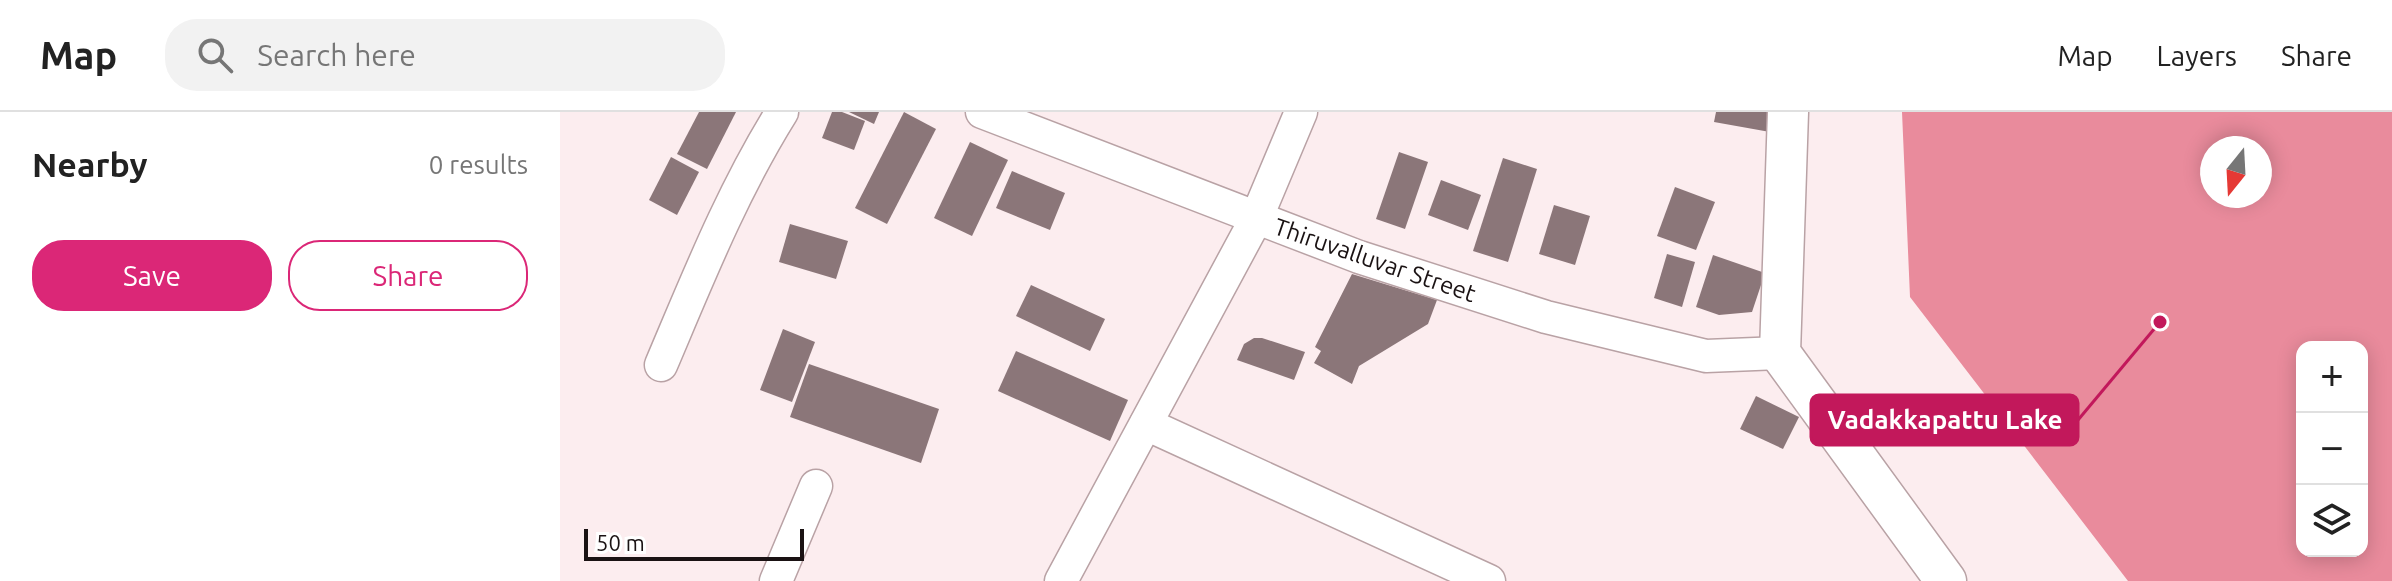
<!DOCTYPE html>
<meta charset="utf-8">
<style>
:root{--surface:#fff;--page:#f2f2f2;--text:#222;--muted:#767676;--line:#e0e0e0;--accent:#db2777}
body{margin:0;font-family:Ubuntu,sans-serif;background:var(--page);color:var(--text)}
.controls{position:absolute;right:24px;bottom:24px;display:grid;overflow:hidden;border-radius:16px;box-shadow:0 4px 20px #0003}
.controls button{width:72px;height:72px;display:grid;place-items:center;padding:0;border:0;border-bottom:2px solid var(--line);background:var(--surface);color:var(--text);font:40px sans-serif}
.compass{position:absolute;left:1640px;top:24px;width:72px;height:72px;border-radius:50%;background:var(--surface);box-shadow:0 4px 20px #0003;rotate:198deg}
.scale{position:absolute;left:24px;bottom:20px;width:220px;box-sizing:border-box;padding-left:8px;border:4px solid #1a1213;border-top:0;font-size:22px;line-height:28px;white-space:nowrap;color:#1a1213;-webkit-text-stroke:6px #fff;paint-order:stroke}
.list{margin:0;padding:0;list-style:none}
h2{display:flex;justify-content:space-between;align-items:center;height:104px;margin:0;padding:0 32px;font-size:34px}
h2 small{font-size:26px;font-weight:400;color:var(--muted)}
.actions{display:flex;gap:16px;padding:24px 32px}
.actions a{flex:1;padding:18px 0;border:2px solid var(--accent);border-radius:32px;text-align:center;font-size:28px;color:var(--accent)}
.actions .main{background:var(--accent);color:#fff}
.icon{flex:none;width:44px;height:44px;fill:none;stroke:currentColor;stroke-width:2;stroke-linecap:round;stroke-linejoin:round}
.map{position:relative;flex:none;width:1832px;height:469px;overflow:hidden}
header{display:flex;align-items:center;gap:48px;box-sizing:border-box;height:112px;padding:0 40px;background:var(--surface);border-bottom:2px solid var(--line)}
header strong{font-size:38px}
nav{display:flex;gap:44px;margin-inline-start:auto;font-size:28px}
.search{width:560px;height:72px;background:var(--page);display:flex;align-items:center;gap:20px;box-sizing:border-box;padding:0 28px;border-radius:32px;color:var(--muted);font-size:30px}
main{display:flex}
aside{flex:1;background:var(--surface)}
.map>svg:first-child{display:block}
.water{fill:#e98b9c;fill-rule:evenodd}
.building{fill:#8b7679}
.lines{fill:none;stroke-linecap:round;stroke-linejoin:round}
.minor-casing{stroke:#b9a2a5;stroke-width:35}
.tertiary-casing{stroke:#b9a2a5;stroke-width:43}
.minor{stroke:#fff;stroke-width:32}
.tertiary{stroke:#fff;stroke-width:40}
.labels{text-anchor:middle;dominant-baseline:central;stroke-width:7;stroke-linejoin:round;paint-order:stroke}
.street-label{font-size:24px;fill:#1a1213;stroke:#fff}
.leader{fill:none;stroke:#c2185b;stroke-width:3}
.callout-dot{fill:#c2185b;stroke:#fff;stroke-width:3}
.callout{fill:#c2185b;stroke:#c2185b;stroke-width:3}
.callout-label{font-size:26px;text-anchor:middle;font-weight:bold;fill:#fff}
</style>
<header>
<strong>Map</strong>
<div class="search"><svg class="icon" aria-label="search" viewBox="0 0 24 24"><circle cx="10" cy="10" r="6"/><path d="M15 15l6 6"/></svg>Search here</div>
<nav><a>Map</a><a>Layers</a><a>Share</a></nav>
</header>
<main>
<aside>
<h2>Nearby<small>0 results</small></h2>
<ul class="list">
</ul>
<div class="actions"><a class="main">Save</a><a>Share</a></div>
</aside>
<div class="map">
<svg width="1832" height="469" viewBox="0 0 1832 469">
<rect width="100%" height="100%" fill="#fcedef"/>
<path class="water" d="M1342,0H1832V469H1568L1350,185ZM1652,36H1700V84H1652ZM1742,235H1802V439H1742Z"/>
<g class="building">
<polygon points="139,0 176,0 147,57 117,42"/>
<polygon points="272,0 282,0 305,9 294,38 262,26"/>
<polygon points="289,0 319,0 314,12"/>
<polygon points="344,0 376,17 327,112 295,96"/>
<polygon points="1156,0 1213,0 1210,20 1154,10"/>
<polygon points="410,30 448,48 412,124 374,106"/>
<polygon points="839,40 868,50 845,117 816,107"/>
<polygon points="111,45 139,60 117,103 89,88"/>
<polygon points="943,46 977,57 948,150 913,139"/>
<polygon points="452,59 505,81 490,118 436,96"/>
<polygon points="881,68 921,83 908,118 868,103"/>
<polygon points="1115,75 1155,90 1136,138 1097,124"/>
<polygon points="994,93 1030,104 1015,153 979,142"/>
<polygon points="230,112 288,129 276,167 219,150"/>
<polygon points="1107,142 1135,150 1122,195 1094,186"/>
<polygon points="1153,143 1205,161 1192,200 1159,203 1136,195"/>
<polygon points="792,162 877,188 868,212 799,254 792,272 754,251 761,239 755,235"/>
<polygon points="471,173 545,207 530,239 456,204"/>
<polygon points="223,217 255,230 232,290 200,278"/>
<polygon points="694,226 702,226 745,240 734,268 677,248 684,232"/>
<polygon points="456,239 568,288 550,329 438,279"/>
<polygon points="249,252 379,297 361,351 230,305"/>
<polygon points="1196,284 1239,305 1223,337 1180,317"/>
</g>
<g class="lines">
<g class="minor-casing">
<g id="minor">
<polyline points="422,0 799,145 986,205 1146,244 1220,241"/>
<path d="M101,253C138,166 172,80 222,0"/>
<polyline points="586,312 929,469"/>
<polyline points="216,469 256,374"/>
<polyline points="501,469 696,107 741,0"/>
</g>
</g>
<g class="tertiary-casing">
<polyline id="tertiary" points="1228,0 1220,241 1386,469"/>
</g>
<use href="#minor" class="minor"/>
<use href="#tertiary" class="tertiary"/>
</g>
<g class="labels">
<g class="street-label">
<text transform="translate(815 148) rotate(19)">Thiruvalluvar Street</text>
</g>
</g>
<path class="leader" d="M1600 210L1518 308"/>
<circle class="callout-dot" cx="1600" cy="210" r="8"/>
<rect class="callout" x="1251" y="283" width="267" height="50" rx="8"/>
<g class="callout-label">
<text x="1385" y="317">Vadakkapattu Lake</text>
</g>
</svg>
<div class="controls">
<button>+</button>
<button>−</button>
<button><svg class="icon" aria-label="layers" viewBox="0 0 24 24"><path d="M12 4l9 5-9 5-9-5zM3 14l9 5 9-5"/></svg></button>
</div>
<svg class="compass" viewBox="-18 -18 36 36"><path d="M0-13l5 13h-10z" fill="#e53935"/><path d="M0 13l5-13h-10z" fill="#767676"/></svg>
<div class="scale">50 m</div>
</div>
</main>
